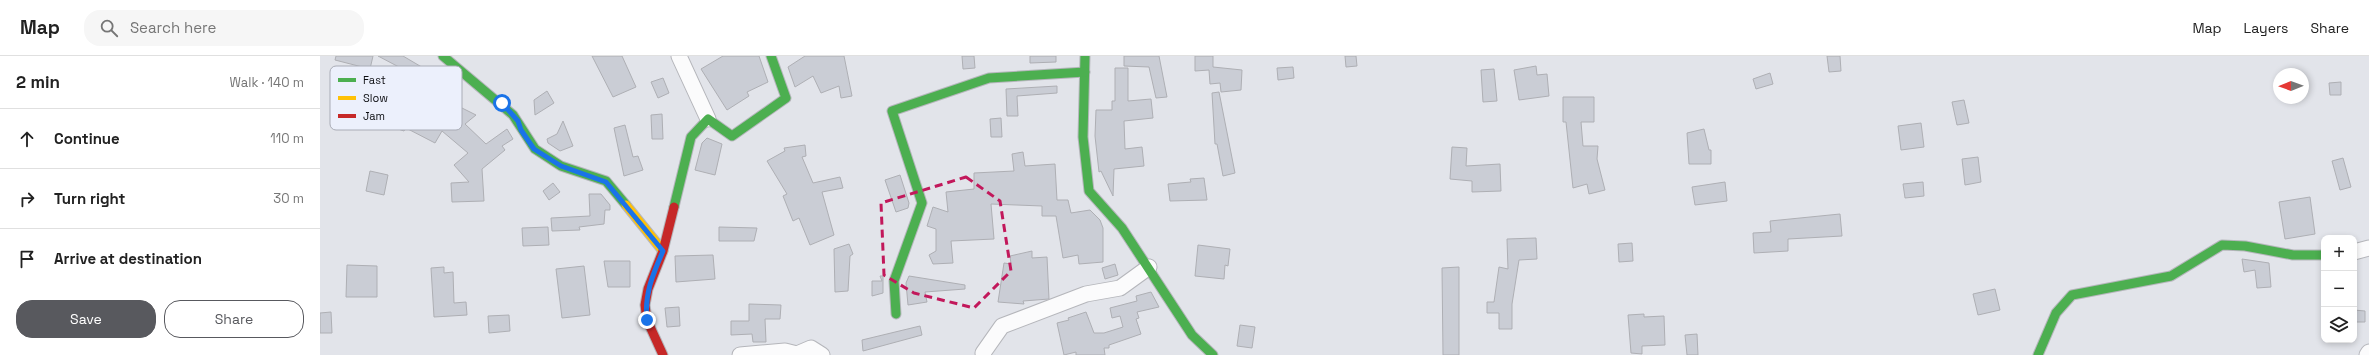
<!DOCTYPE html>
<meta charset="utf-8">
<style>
:root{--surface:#fff;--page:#f6f6f6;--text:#222;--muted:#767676;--line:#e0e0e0;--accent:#58595e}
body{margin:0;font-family:"Space Grotesk",sans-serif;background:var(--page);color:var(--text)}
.controls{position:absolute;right:12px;bottom:12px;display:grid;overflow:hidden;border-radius:8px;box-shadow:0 2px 6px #0003}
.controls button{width:36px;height:36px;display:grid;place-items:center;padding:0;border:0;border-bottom:1px solid var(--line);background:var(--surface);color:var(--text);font:20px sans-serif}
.compass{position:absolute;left:1953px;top:12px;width:36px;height:36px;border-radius:50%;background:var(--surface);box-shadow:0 2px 6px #0003;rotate:269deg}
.stop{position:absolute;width:12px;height:12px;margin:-9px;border:3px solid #1a73e8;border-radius:50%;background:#fff}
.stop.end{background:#1a73e8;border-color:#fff;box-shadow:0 1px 4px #0008}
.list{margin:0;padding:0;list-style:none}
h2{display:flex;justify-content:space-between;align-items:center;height:52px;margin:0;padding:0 16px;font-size:17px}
h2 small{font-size:13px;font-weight:400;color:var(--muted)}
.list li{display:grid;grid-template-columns:26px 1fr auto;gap:12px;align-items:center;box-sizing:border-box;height:60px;padding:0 16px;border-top:1px solid var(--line)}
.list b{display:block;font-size:15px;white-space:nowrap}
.list em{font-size:13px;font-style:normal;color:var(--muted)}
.actions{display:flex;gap:8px;padding:12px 16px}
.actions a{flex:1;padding:9px 0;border:1px solid var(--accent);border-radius:16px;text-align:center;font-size:14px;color:var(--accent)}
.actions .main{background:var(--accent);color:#fff}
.icon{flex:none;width:22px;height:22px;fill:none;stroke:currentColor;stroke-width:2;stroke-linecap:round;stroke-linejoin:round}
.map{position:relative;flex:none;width:2049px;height:299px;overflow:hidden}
header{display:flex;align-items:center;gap:24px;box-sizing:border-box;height:56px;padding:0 20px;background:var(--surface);border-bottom:1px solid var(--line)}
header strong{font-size:19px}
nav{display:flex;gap:22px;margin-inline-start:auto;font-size:14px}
.search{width:280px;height:36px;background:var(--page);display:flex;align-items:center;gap:10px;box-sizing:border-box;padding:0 14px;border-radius:16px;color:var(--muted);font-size:15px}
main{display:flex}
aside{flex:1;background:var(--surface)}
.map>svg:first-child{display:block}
.building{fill:#cacdd5;stroke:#aeafb4}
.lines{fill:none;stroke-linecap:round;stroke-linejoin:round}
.street-casing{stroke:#b5b6bb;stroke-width:17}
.fast-casing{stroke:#b5b6bb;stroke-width:11}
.slow-casing{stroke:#b5b6bb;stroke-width:11}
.jam-casing{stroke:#b5b6bb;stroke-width:11}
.street{stroke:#fbfbfc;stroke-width:15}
.fast{stroke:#4caf50;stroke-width:9}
.slow{stroke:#ffc107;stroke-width:9}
.jam{stroke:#c62828;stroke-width:9}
.route{stroke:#1a73e8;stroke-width:5}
.marked{fill:none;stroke:#c2185b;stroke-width:3;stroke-dasharray:8 5;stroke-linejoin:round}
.key{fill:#ecf0fc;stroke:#a9acb6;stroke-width:1}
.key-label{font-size:11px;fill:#0d0e12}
</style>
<header>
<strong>Map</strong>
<div class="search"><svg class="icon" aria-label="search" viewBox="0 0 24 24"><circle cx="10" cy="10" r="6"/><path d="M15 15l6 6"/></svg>Search here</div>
<nav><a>Map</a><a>Layers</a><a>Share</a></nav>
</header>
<main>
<aside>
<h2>2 min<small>Walk · 140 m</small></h2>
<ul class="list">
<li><svg class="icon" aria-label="ahead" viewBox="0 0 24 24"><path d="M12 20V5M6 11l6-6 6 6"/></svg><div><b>Continue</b></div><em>110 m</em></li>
<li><svg class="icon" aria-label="right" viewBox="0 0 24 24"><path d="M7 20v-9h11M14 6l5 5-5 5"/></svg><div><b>Turn right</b></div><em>30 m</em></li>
<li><svg class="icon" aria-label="arrive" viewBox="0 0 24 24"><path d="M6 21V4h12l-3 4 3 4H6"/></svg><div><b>Arrive at destination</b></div></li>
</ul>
<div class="actions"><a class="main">Save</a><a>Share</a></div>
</aside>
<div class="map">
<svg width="2049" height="299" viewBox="0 0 2049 299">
<rect width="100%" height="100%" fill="#e2e4ea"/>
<g class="building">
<polygon points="16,0 53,0 50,13 15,4"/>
<polygon points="58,0 83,0 122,23 121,25 131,32 124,43 156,59 145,68 166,88 187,73 193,83 182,90 185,94 162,113 164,145 132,146 131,127 149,126 134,109 148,97 122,75 115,87 86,72 84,75 60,67 63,56 73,58 79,42 104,51 115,30"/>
<polygon points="272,0 302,0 316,31 293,41"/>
<polygon points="403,0 439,0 448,26 427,36 429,40 407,54 381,13"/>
<polygon points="485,0 524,0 532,40 521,42 519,30 501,37 493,20 475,31 468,11"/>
<polygon points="642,0 654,0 655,12 643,13"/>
<polygon points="710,0 736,0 736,6 710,7"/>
<polygon points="804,0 839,0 847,41 836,42 829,11 804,10"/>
<polygon points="875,0 893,0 893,11 922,14 921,34 901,36 900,27 890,28 889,14 875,15"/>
<polygon points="1025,0 1036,0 1037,10 1026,11"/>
<polygon points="1507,0 1520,0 1521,15 1509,16"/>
<polygon points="1216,10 1217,19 1227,18 1229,40 1199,44 1194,14"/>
<polygon points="973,11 974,22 958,24 957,12"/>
<polygon points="795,12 808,12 808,45 831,43 833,62 804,65 805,93 822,91 824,110 794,113 793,140 781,115 779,116 775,80 776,54 792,54 792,45 795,45"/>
<polygon points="1174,13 1177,45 1163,46 1161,14"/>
<polygon points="1450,17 1453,28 1436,33 1433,23"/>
<polygon points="343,22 349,37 338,42 331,26"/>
<polygon points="2021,26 2021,39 2010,39 2009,27"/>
<polygon points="737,30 737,37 697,40 698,60 687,60 686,33"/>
<polygon points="227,35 234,47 215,59 214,44"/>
<polygon points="899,36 915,117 903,120 897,88 895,88 892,37"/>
<polygon points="1243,41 1274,41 1274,66 1261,66 1263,90 1278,90 1277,103 1285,134 1269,138 1267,128 1253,132 1246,66 1243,66"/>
<polygon points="1644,44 1649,67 1637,69 1632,46"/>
<polygon points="342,58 343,83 332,83 331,59"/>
<polygon points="681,62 682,81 671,81 670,63"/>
<polygon points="243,65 253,90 240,95 228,87 227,83 237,78"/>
<polygon points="1601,67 1604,91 1581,94 1578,70"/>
<polygon points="305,69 313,101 318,100 323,114 304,120 294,72"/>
<polygon points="1384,73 1389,94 1391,94 1391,108 1369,108 1367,77"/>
<polygon points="387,82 402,88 395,119 375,114 382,87"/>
<polygon points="485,89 486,100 482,101 493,127 520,121 523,132 502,136 514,179 490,189 479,162 473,165 463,140 467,138 447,105 465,95 464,92"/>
<polygon points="1132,91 1147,92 1146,110 1180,108 1181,135 1152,136 1152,125 1130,123"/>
<polygon points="703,96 705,110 735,108 737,144 748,144 751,157 770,154 780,164 783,172 783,206 759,208 758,199 743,202 736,160 722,160 722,150 671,148 674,183 631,185 633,207 613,208 609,199 616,195 616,173 607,170 613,151 628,156 626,136 654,133 654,117 694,115 692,98"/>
<polygon points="1658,101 1661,126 1645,129 1642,103"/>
<polygon points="2023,102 2031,131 2020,134 2012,105"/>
<polygon points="50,115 68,119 64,139 46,135"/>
<polygon points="580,119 589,147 588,152 576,156 565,124"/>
<polygon points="884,122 887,144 850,145 848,128 871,126 870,123"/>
<polygon points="1405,126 1407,145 1375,149 1372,131"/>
<polygon points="1603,126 1604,140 1585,142 1583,128"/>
<polygon points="233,127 240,136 229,144 223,135"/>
<polygon points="269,138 281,138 290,149 290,154 285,154 284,168 259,171 260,174 232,175 231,162 270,160"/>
<polygon points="1990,141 1995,178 1965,183 1959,146"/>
<polygon points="1520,158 1522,180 1468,183 1468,195 1434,197 1433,177 1451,176 1450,165"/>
<polygon points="228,171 229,189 203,190 202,172"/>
<polygon points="399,171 437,172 434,185 399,185"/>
<polygon points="1216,182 1217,203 1199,204 1192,248 1192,273 1179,273 1179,257 1167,257 1167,246 1174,246 1179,211 1188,213 1187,183"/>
<polygon points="1312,187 1313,205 1299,206 1298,188"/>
<polygon points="529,188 533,198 530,200 528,235 515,236 514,193"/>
<polygon points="878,189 910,193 908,210 905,209 904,223 875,220"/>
<polygon points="712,195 712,202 727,201 729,243 703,245 704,248 678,246 684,207 691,208 690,200"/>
<polygon points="393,199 395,223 356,226 355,200"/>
<polygon points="1922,203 1949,207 1951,231 1937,232 1935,214 1924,216"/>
<polygon points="284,205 310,205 310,231 288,231"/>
<polygon points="795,208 798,219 785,223 782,212"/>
<polygon points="27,209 57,210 57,241 26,241"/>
<polygon points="264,210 270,259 242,262 236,213"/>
<polygon points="124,211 124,217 133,216 134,247 146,246 147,259 114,261 111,212"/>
<polygon points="1139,211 1139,299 1123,299 1122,212"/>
<polygon points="560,220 563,220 563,237 552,240 552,225 562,225"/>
<polygon points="589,220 645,229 645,233 605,236 607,246 588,249 586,227"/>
<polygon points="1675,233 1680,254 1658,259 1653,238"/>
<polygon points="831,236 839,251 817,256 819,262 816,263 821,278 789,289 789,292 784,292 785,299 756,299 756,296 744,299 737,267 749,264 748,262 766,256 774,277 784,277 803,271 800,260 792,262 790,252 817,245 816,240"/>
<polygon points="429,248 461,249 460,263 445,263 446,286 433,286 432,278 411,279 411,265 429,265"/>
<polygon points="359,251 360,270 347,271 345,252"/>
<polygon points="2034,254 2045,255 2045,266 2034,266"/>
<polygon points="11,256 12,277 0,277 0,257"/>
<polygon points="1324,258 1324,261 1344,260 1345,289 1322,290 1322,298 1311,297 1308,259"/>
<polygon points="189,259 190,275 169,277 168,260"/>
<polygon points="920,269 935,271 932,292 917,290"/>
<polygon points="600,270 602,279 543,295 542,284"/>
<polygon points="1377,278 1378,299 1367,299 1365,279"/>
</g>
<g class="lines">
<g class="street-casing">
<g id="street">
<polyline points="359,0 388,63"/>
<polyline points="2034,196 2049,192"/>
<polyline points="663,297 682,270 766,238 800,232 829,211"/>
<polyline points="420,299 465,295 477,298 491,292 502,299"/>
<polyline points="2047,299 2049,296"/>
</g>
</g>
<g class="fast-casing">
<g id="fast">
<polyline points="123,0 193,59 215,93 241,110 286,125 306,149"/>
<polyline points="765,0 763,81 769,135 802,172 872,279 893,299"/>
<polyline points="354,151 371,81 388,63 412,80 466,42 451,0"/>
<polyline points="576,258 574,225 602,147 572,55 669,22 765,16"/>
<polyline points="1718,299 1736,257 1752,239 1851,220 1902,189 1925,190 1973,199 2004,199"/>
</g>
</g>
<g class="slow-casing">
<polyline id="slow" points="306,149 343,195"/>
</g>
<g class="jam-casing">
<polyline id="jam" points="343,299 327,264 325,249 328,233 343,195 354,151"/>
</g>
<use href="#street" class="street"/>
<use href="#fast" class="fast"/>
<use href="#slow" class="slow"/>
<use href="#jam" class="jam"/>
</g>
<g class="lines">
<path class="route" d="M182,47L198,65L201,74L214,93L241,110L286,126L343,195C333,218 324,238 327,264"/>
</g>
<path class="marked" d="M646,121L680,145L691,215L654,252L594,237L564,219L561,147Z"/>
<rect x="10" y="10" width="132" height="64" rx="6" class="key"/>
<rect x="18" y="22" width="18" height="4" fill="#4caf50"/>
<rect x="18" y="40" width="18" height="4" fill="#ffc107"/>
<rect x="18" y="58" width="18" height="4" fill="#c62828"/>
<g class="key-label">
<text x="43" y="28">Fast</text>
<text x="43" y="46">Slow</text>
<text x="43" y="64">Jam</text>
</g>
</svg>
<div class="controls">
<button>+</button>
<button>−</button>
<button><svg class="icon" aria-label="layers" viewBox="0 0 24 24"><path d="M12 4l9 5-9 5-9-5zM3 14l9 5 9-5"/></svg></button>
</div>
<svg class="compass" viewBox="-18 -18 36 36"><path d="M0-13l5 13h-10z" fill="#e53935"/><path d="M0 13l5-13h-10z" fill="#767676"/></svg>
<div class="stop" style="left:182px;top:47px"></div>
<div class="stop end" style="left:327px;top:264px"></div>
</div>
</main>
